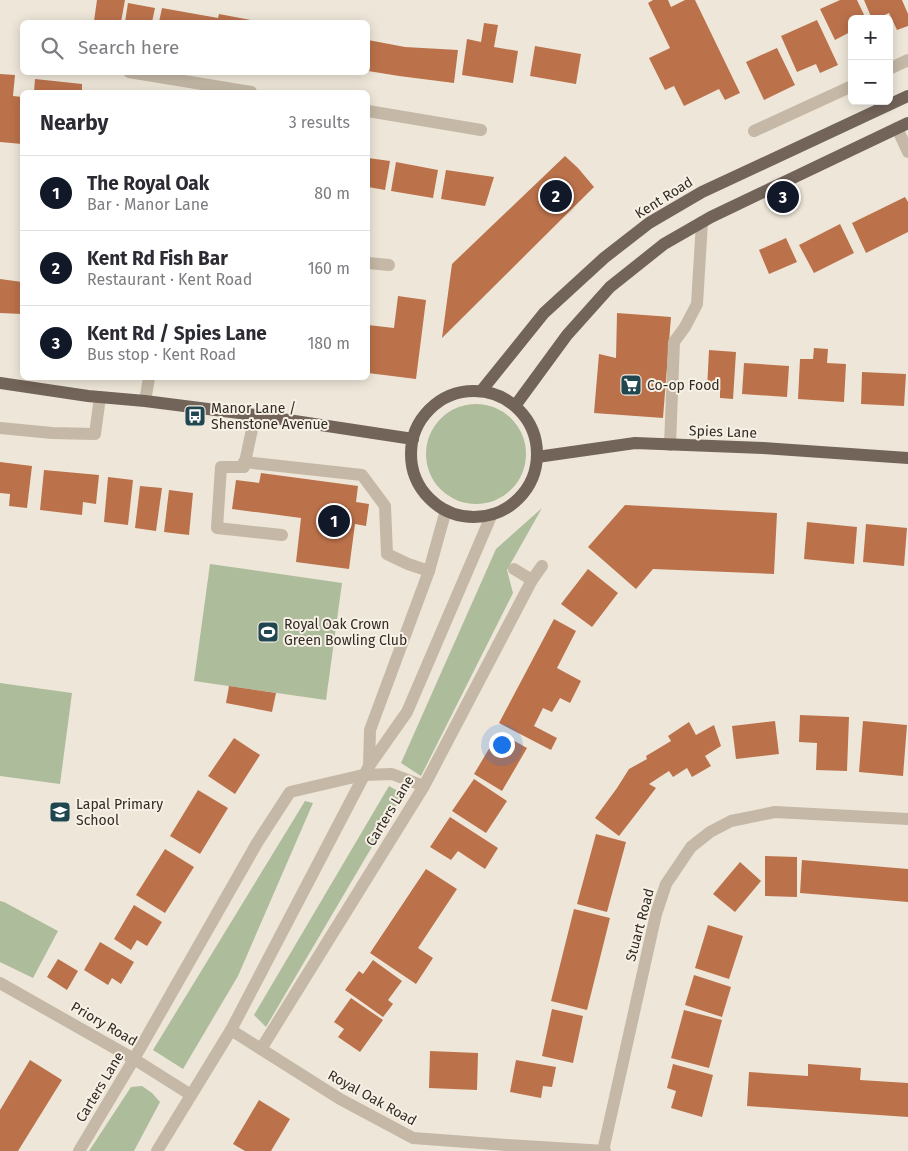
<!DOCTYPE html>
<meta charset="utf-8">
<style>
:root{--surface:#fff;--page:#f2f2f3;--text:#2b2b33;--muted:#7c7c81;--line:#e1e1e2;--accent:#111827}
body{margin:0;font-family:"Fira Sans",sans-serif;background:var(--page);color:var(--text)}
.controls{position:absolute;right:15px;top:15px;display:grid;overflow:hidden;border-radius:8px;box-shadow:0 2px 12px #0003}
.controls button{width:45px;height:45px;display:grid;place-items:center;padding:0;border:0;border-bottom:1px solid var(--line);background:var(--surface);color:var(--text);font:25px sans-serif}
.you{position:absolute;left:501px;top:744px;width:18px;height:18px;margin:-12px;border:4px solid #fff;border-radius:50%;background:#1a73e8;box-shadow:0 0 0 8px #1a73e833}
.badge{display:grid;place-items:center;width:32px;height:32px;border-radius:50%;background:var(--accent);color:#fff;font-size:16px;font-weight:700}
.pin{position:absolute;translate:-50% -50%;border:2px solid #fff;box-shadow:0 1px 5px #0006}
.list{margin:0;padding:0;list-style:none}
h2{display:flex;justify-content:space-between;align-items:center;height:65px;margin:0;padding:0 20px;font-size:21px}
h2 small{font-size:16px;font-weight:400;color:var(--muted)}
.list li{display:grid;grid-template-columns:32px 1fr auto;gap:15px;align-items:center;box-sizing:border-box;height:75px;padding:0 20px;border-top:1px solid var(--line)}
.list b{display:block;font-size:19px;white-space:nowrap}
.list p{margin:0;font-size:16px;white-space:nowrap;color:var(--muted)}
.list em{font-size:16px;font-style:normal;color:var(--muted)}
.icon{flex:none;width:28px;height:28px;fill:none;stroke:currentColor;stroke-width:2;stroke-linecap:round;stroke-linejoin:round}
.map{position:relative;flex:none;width:908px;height:1151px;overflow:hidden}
.search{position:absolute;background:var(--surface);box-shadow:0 2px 12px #0003;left:20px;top:20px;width:350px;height:55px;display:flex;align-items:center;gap:12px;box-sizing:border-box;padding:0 18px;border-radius:8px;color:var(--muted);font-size:19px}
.panel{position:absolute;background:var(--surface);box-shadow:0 2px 12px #0003;left:20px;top:90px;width:350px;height:290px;border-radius:8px}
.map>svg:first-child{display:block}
.green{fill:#adbc9b}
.building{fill:#bb724b}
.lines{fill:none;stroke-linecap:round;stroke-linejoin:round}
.minor{stroke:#c5b8a6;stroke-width:12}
.major{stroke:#736459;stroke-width:12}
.labels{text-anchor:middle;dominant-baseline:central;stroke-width:4;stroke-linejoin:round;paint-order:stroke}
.street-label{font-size:14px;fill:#322b26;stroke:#f7f0e5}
.poi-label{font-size:14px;fill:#322b26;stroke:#f7f0e5;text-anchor:start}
</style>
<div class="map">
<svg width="908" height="1151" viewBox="0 0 908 1151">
<rect width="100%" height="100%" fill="#eee7d9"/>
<g class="green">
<circle cx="476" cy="454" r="50"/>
<polygon points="542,508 507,570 513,593 421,776 401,763 496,549"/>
<polygon points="210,564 342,583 326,700 194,681"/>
<polygon points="0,683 72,693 60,784 0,776"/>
<polygon points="389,786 403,794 266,1027 254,1015"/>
<polygon points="305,801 313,803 238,976 183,1069 153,1050"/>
<polygon points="0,901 4,902 58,931 33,978 0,962"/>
<polygon points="142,1086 152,1093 160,1102 134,1151 89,1151 131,1087"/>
</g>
<g class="building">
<polygon points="97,0 125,0 121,22 104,22 94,21"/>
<polygon points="653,0 668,0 671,7 685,0 695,0 740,93 725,100 719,89 684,106 674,86 665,90 649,58 670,48 648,3"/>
<polygon points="840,0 857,0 866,19 852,19 852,31 835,40 820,9"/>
<polygon points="864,0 902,0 908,14 908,26 897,30 889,13 876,19 872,19"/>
<polygon points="128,3 155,8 152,22 125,22"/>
<polygon points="162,8 218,18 219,14 262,22 159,22"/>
<polygon points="817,20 838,65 820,73 816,64 797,72 781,36"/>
<polygon points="484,23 498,25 494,47 518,51 513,83 462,75 467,39 481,42"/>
<polygon points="368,40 405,47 458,50 454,83 399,76 368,71"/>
<polygon points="535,46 581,54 576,84 530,76"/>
<polygon points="777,48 795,85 764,100 746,62"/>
<polygon points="0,74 15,75 13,96 22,97 22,144 0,142"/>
<polygon points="35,79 82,84 82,92 34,92"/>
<polygon points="565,156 578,168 594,187 442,338 452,264"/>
<polygon points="368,158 390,161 385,190 368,187"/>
<polygon points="396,162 438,170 433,198 391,191"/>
<polygon points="446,170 494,177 485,206 441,199"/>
<polygon points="905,197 908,202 908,232 866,253 852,223"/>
<polygon points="840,224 854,253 814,273 799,245"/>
<polygon points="786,238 797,262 769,274 759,250"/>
<polygon points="0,279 22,282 22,314 0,313"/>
<polygon points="398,296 426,300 416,379 368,373 368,325 394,328"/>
<polygon points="617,313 671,317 663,418 594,413 599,354 616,358"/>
<polygon points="814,348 828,349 827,363 846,364 844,402 798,399 800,359 813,359"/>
<polygon points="709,350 736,352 733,399 720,398 720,390 707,389"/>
<polygon points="744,363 789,366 787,397 742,394"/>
<polygon points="862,372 906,374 904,406 861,404"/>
<polygon points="0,462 32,466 27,508 9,506 10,494 0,493"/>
<polygon points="44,470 99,475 96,504 83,502 82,515 40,510"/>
<polygon points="261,473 358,486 356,502 369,504 366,526 355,524 349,569 296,562 301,518 232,509 236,480 259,483"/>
<polygon points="108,477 133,480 128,525 104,522"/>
<polygon points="140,486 162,488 156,531 135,528"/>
<polygon points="169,490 193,493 189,535 164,532"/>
<polygon points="625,505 777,513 774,574 653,569 636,589 588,547"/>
<polygon points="807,522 857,527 854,564 804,559"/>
<polygon points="866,524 907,528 904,566 863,562"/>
<polygon points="588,569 618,593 592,627 561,604"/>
<polygon points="554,619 576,631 557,668 581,681 570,703 560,698 552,712 543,708 534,726 557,738 551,750 499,723"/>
<polygon points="229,686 276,693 272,712 226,703"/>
<polygon points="800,715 849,717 847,771 816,770 817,743 799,742"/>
<polygon points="775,721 779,754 736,759 732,726"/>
<polygon points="863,721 907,725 903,776 859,772"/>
<polygon points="689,722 696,735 714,725 721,746 705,756 711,766 692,777 687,768 673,777 669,771 649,784 656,788 619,836 595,818 617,788 629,769 647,759 646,756 671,741 668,736"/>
<polygon points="499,732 527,748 502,791 474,774"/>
<polygon points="234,738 260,755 235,794 208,776"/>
<polygon points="474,779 507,801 486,833 452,811"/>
<polygon points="198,790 228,808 200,854 170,836"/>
<polygon points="450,817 498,848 485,869 458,851 451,860 430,847"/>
<polygon points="596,834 626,842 607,912 577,904"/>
<polygon points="165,849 194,867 165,913 136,895"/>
<polygon points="765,856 797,857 797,897 765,896"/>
<polygon points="802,860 908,869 908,902 800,893"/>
<polygon points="740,862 761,881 735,912 713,894"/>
<polygon points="426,869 457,889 418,948 433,958 416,984 370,953"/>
<polygon points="134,905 162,922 147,946 137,940 131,950 114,939"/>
<polygon points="574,909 610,918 587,1010 551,1001"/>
<polygon points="708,925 743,936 729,979 695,968"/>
<polygon points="100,942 134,962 121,984 112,978 108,985 84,970"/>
<polygon points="58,959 78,971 67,990 47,977"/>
<polygon points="373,960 402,981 388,1000 393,1004 383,1017 345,990 359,971 363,974"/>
<polygon points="694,975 731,987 722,1017 685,1005"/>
<polygon points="351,998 383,1020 360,1052 338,1037 344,1029 334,1022"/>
<polygon points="552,1009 583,1016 573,1063 542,1056"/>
<polygon points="684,1010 722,1020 709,1068 671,1058"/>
<polygon points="430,1051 478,1053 477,1090 429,1088"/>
<polygon points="30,1060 62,1080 18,1151 0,1151 0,1110"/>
<polygon points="516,1060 556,1067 552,1087 543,1086 541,1098 510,1092"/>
<polygon points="673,1064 713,1075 702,1117 671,1108 676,1091 667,1088"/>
<polygon points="808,1064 861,1068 860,1080 908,1083 908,1117 747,1106 749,1072 808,1076"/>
<polygon points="259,1100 290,1119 271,1151 245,1151 233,1144"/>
</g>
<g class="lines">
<g class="minor">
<polyline points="889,69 908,60"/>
<polyline points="129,72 251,92"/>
<polyline points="368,111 481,130"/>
<polyline points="897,128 908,152"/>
<polyline points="754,131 852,86"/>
<polyline points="368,263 389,265"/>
<polyline points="145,401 149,378"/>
<polyline points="255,415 244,467 221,467 217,528 282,535"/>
<polyline points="0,428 52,433 95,434 100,397"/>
<polyline points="670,445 674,342 685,327 697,304 702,222"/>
<polyline points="244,462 362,475 385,506 387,554 408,564 429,571"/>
<polyline points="514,569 532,580"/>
<polyline points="369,766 370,730 429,571 446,510"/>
<polyline points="0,983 134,1059 191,1095"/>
<polyline points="231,1030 340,1099 413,1138 507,1145 605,1151"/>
<polyline points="261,1049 424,786 532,580 542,566"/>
<polyline points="79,1151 134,1059 257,843 290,792 363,775 392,774 424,786"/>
<polyline points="157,1151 231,1030 369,766 407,712 492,514"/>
<polyline points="603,1151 656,914 666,884 691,847 710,832 731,821 775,812 908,819"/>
</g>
<g class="major">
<polyline points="0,383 88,396 145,401 255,415 413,439"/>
<polyline points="482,390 544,313 604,258 649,223 702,192 908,96"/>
<circle cx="474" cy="454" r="63"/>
<polyline points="515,406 567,335 610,287 664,244 711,217 908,123"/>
<polyline points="537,457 635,443 763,448 908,458"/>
</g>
</g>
<defs>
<g id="supermarket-square" transform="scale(1.125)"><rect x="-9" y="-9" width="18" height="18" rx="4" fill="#204750" stroke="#f7f0e5"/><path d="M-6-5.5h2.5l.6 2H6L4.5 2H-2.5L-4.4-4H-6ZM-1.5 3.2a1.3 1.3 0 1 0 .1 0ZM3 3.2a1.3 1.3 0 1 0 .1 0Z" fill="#fff"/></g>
<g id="bus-square" transform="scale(1.125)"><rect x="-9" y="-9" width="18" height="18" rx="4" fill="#204750" stroke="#f7f0e5"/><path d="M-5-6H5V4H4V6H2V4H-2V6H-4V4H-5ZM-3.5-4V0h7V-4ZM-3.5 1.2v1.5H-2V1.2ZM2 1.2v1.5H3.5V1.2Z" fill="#fff"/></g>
<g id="stadium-square" transform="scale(1.125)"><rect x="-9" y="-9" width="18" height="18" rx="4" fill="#204750" stroke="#f7f0e5"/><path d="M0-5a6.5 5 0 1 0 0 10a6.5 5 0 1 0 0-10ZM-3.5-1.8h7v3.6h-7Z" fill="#fff"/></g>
<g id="school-square" transform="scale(1.125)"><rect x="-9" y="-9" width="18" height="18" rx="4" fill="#204750" stroke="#f7f0e5"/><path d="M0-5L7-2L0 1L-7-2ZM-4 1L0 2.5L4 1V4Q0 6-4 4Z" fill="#fff"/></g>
</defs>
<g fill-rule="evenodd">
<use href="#supermarket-square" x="631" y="385"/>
<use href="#bus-square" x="195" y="416"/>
<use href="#stadium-square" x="268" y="632"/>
<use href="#school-square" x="60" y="812"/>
</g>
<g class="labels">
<g class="street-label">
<text transform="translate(664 198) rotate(-32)">Kent Road</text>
<text transform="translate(723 432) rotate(2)">Spies Lane</text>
<text transform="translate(390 811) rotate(-59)">Carters Lane</text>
<text transform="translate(640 925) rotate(-75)">Stuart Road</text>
<text transform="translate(104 1024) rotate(30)">Priory Road</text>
<text transform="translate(100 1087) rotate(-59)">Carters Lane</text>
<text transform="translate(372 1098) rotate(29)">Royal Oak Road</text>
</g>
<g class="poi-label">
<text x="647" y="385">Co-op Food</text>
<text x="211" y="408">Manor Lane /<tspan x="211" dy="16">Shenstone Avenue</tspan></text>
<text x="284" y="624">Royal Oak Crown<tspan x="284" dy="16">Green Bowling Club</tspan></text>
<text x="76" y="804">Lapal Primary<tspan x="76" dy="16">School</tspan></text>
</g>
</g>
</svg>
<div class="controls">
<button>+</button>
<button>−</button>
</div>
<div class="you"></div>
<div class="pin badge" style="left:334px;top:521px">1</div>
<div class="pin badge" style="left:556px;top:196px">2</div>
<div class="pin badge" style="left:783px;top:197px">3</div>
<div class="search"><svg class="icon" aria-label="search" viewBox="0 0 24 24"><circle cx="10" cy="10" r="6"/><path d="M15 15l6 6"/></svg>Search here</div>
<section class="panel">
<h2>Nearby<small>3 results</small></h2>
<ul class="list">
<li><span class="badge">1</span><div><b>The Royal Oak</b><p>Bar · Manor Lane</p></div><em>80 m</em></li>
<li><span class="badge">2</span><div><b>Kent Rd Fish Bar</b><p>Restaurant · Kent Road</p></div><em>160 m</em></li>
<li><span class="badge">3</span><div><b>Kent Rd / Spies Lane</b><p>Bus stop · Kent Road</p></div><em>180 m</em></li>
</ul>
</section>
</div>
